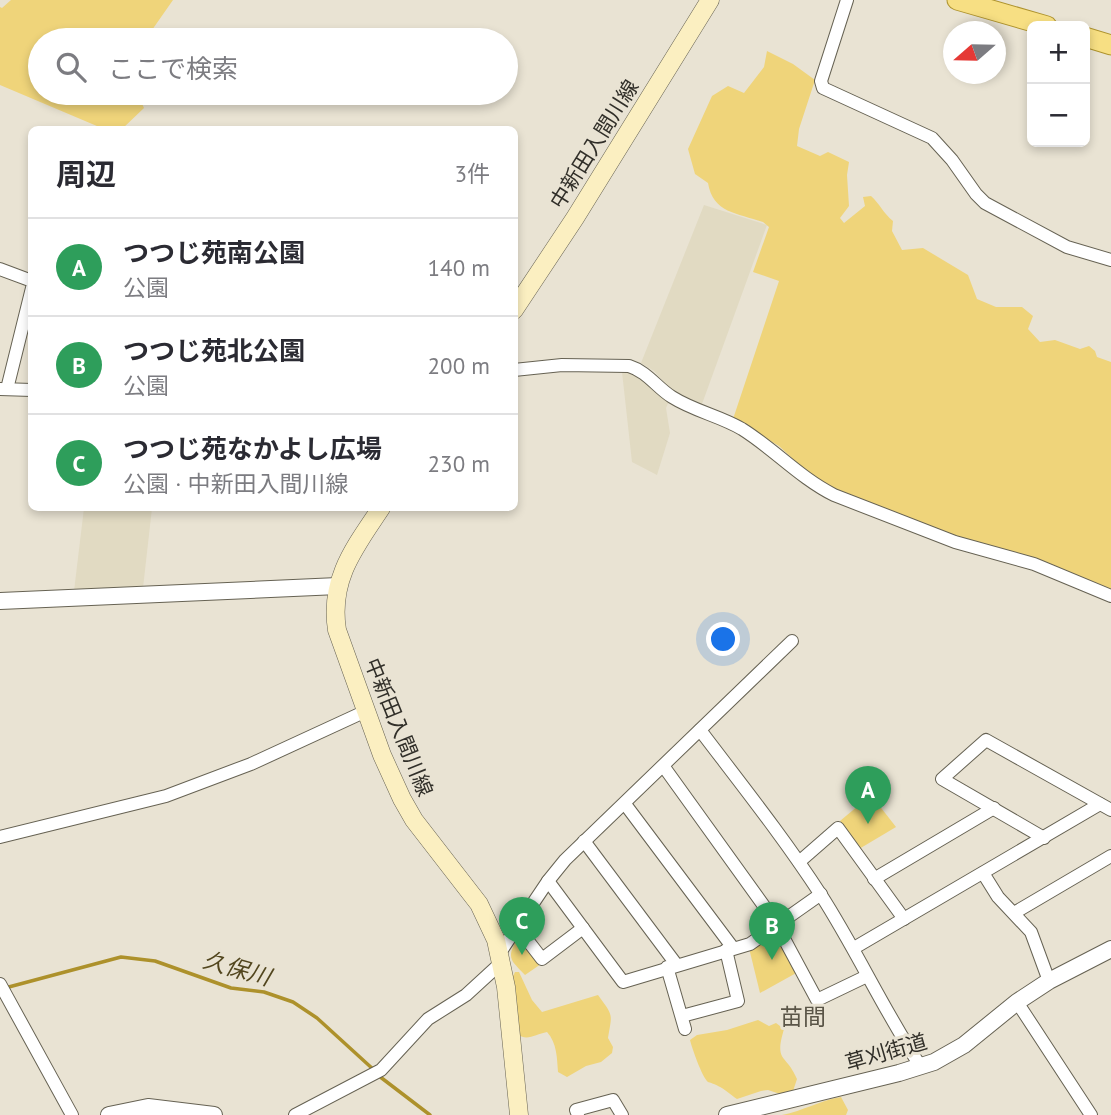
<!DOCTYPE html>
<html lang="ja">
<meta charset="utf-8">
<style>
:root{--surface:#fff;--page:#f2f2f3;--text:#2b2b33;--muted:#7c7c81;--line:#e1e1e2;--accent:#2563eb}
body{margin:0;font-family:"PT Sans","Noto Sans JP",sans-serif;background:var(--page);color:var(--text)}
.controls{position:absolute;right:21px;top:21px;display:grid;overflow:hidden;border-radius:10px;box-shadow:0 4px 10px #0003}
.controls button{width:63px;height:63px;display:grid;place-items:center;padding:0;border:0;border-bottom:2px solid var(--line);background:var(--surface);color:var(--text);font:35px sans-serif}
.compass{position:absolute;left:943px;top:21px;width:63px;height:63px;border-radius:50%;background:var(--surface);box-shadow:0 4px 10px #0003;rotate:250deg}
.you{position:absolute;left:724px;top:640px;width:24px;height:24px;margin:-18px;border:5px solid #fff;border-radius:50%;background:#1a73e8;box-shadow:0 0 0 10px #1a73e833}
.badge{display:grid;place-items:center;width:46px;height:46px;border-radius:50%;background:var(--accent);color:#fff;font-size:23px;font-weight:700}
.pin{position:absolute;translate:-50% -58px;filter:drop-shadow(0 2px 4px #0008)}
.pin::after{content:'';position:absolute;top:37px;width:24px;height:21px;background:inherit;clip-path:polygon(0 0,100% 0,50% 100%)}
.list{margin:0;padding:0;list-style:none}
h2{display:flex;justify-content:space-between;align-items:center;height:91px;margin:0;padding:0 28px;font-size:30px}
h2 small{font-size:23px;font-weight:400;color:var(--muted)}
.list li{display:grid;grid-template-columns:46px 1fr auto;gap:21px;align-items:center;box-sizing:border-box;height:98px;padding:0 28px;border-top:2px solid var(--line)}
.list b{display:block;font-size:26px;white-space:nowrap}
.list p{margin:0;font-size:23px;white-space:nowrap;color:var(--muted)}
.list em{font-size:23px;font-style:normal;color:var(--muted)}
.icon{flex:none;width:38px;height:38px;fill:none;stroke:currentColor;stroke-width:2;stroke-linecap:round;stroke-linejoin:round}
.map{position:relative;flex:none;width:1111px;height:1115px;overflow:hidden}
.search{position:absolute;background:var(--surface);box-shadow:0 4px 10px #0003;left:28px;top:28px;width:490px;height:77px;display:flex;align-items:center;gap:18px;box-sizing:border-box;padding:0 24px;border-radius:38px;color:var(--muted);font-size:26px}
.panel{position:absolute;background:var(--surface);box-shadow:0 4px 10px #0003;left:28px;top:126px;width:490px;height:385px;border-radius:10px}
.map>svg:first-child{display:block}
.built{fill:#e1dac2}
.green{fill:#efd47a}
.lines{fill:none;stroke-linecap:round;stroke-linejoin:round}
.stream{stroke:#ad912b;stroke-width:3.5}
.minor-casing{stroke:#666253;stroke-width:14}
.tertiary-casing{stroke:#666253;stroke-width:18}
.secondary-casing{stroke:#666253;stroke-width:19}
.primary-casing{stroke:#ae932e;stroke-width:21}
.minor{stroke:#fff;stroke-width:12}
.tertiary{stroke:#fff;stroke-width:16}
.secondary{stroke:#fbefc1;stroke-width:18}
.primary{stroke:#f7df83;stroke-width:19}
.labels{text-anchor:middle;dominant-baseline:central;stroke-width:6;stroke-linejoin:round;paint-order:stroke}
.street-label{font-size:21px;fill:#312f29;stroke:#e9e3d3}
.water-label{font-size:23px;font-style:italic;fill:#52461e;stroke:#e9e3d3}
.neighbourhood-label{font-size:23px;fill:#5a5547;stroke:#e9e3d3}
</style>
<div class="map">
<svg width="1111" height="1115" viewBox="0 0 1111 1115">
<rect width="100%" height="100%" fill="#e9e3d3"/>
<g class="built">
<polygon points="704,205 767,225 702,404 673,392 654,371 641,363"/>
<polygon points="622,372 633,373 646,380 669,401 666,408 670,433 657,475 632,462"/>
<polygon points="84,508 152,508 143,588 74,591"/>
</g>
<g class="green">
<polygon points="11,0 173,0 145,40 40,40 40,93 137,93 144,108 122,129 104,129 0,85 0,7 2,8"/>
<path d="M767,51L793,64L815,80L799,129L797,146L820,156L828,152L849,162L847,175L849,206L840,218L844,223L865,206L863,197L871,196C880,204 883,213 893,221L892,231L902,250L923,248L968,275L977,299L996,307H1022L1033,316L1028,329L1040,342L1055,340L1080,349L1089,346L1095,351L1097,357L1111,362V589L1034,558L956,538L821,485L779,446L733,419L779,281L753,272L769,227L763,222C737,213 713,213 708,183L695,174L688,149L712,96L728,86L744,93L764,67Z"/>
<polygon points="871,795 896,827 859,849 840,821"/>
<polygon points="773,933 777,935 798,972 760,993 749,948"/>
<path d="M517,939H522L541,964L525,975C511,960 506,959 517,939Z"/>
<path d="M515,972H519L532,1000L542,1012L598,995C614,1017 612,1013 608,1038L613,1047L612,1053L601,1062L586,1066L567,1077L558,1072C557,1058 557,1043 547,1032C536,1034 528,1041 518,1035L512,978Z"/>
<path d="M758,1020L769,1026L776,1023L784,1029C774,1063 786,1053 797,1079L793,1091L780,1094L768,1090L761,1091L737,1099C731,1095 725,1089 718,1086C717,1085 709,1082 708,1082C702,1077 692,1048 690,1040L697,1035L727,1030Z"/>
<path d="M841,1097L848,1110L846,1115H782C803,1111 821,1100 841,1097Z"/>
</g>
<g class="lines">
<g class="stream">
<polyline points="5,988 121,957 155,961 231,988 264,992 293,1002 317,1018 374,1070"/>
<polyline points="379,1076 430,1115"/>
</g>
<g class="minor-casing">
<g id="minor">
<polyline points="847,0 821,81 823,88 932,138 952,160 976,194 985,203 1067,247 1111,260"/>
<polyline points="0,269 32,281"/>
<path d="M514,370L562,365L629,366C648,372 656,387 672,397C694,411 720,416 742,429C774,449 800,478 834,495L955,542L1034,564L1111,596"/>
<polyline points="0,389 32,390"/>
<polyline points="7,389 32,288"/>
<path d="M700,730C741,784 784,838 821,895C857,951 884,1011 921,1067"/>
<polyline points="664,767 774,920 817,1000 867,976"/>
<polyline points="625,804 733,948"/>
<polyline points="0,837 166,796 251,764 366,711"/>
<polyline points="1044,838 942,779 986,740 1111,810"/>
<polyline points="584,841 676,964"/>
<polyline points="799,862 838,828 904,919"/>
<polyline points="983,873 998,897 1031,932 1049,981"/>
<polyline points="874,879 994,808"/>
<polyline points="548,881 623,982 750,944 821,894"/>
<polyline points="1014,913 1111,856"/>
<polyline points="518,928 542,959 583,928"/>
<polyline points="854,948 1100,804"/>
<polyline points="499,954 548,881 565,860 792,641"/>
<polyline points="667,967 685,1029"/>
<polyline points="0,984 72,1115"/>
<polyline points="1017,1002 1091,1115"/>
<polyline points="682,1016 738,1001 726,950"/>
<polyline points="295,1115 381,1070 428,1019 466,995 502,962"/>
<polyline points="578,1115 576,1110 613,1100 622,1115"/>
</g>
</g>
<g class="tertiary-casing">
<g id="tertiary">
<polyline points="0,601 338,586"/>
<polyline points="109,1115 148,1107 214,1115"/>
<polyline points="727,1115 899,1073 934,1062 964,1045 1017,1002 1049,981 1111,949"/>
</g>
</g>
<g class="secondary-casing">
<g id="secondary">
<polyline points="514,310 575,218 710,0"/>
<path d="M381,508C355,547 329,579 337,630L382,755L402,799L414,820L479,904L496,940L506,987L519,1115"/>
</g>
</g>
<g class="primary-casing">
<g id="primary">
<polyline points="957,0 1047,26"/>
<polyline points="1085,37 1111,45"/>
</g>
</g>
<use href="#minor" class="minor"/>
<use href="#tertiary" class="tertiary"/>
<use href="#secondary" class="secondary"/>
<use href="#primary" class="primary"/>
</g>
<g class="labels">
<g class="street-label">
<text transform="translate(594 144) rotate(-58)">中新田入間川線</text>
<text transform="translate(399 727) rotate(68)">中新田入間川線</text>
<text transform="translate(886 1052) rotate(-16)">草刈街道</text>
</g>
<g class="water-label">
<text transform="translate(237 968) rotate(16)">久保川</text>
</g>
<g class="neighbourhood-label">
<text x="803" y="1016">苗間</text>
</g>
</g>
</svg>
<div class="controls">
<button>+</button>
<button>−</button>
</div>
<svg class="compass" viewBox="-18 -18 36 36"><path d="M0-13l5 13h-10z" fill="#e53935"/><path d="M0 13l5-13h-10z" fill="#7c7c81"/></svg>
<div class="you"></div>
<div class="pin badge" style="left:868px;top:824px;background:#2e9e5b">A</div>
<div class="pin badge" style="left:772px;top:960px;background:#2e9e5b">B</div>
<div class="pin badge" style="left:522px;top:955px;background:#2e9e5b">C</div>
<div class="search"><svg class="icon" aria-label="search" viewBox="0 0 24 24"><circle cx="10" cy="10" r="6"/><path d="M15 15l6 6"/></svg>ここで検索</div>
<section class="panel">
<h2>周辺<small>3件</small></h2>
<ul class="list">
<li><span class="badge" style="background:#2e9e5b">A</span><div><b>つつじ苑南公園</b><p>公園</p></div><em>140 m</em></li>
<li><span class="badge" style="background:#2e9e5b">B</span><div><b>つつじ苑北公園</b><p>公園</p></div><em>200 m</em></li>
<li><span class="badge" style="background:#2e9e5b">C</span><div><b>つつじ苑なかよし広場</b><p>公園 · 中新田入間川線</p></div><em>230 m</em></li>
</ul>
</section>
</div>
